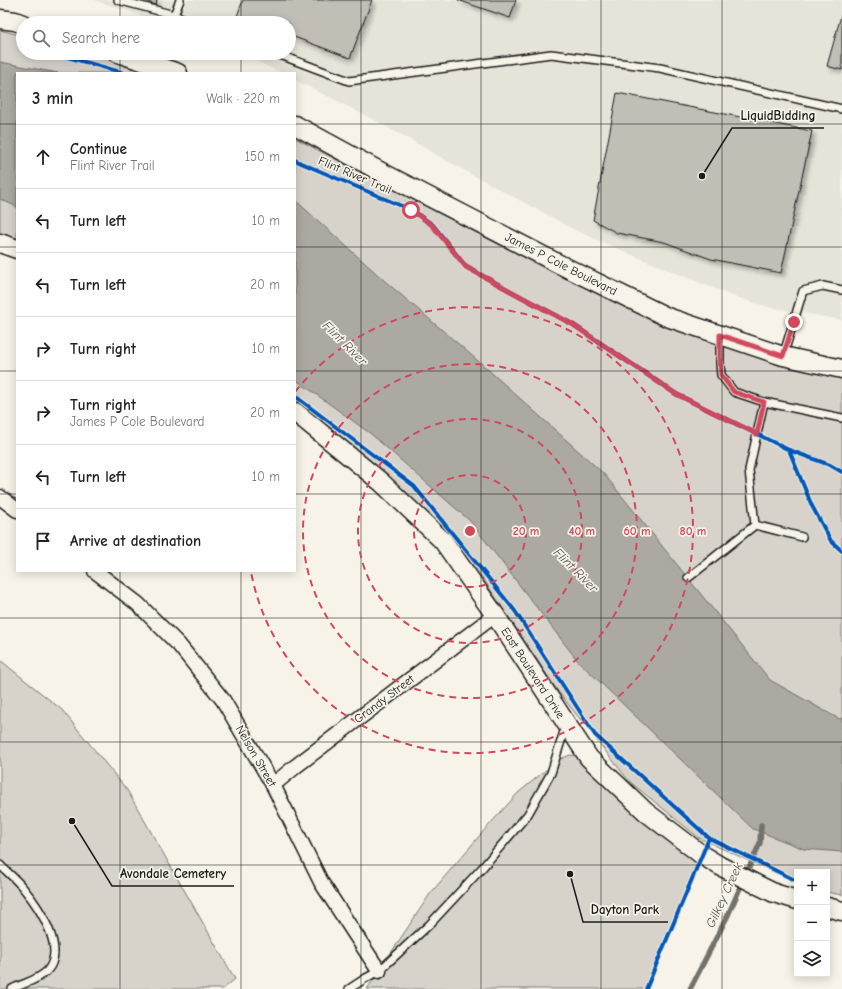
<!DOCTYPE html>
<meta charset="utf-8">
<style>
:root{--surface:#fff;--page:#f2f2f2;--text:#222;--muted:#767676;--line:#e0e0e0}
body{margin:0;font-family:"Comic Neue",sans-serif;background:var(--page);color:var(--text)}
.controls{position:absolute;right:12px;bottom:12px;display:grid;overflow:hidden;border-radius:0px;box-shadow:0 2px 10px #0003}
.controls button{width:36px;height:36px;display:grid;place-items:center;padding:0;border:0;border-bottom:1px solid var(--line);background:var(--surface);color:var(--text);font:20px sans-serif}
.stop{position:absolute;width:12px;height:12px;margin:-9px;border:3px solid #d1495b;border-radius:50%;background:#fff}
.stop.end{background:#d1495b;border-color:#fff;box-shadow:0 1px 4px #0008}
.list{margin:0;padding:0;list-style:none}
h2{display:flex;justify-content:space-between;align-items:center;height:52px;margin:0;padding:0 16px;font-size:17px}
h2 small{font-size:13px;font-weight:400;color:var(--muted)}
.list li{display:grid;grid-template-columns:26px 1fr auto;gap:12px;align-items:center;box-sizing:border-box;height:64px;padding:0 16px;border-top:1px solid var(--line)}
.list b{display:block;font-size:15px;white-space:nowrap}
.list p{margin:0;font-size:13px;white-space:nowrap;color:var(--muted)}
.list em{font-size:13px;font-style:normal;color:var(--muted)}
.icon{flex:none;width:22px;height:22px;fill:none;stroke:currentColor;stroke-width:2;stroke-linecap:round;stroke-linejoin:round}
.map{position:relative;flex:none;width:842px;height:989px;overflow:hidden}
.search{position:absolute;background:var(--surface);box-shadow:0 2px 10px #0003;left:16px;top:16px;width:280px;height:44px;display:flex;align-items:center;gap:10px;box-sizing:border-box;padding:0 14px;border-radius:22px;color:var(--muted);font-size:15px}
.panel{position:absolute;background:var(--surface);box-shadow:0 2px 10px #0003;left:16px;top:72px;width:280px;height:500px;border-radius:0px}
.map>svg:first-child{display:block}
.built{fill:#e6e3d9}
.green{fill:#d7d3cb;stroke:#7a7874}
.water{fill:#aca9a2;stroke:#72716c}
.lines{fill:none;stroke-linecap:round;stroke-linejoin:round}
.stream{stroke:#72716c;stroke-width:5.5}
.building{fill:#c0beb5;stroke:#1c1c1c;filter:url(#shadow)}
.service-casing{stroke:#1c1c1c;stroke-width:10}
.minor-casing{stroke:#1c1c1c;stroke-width:17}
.tertiary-casing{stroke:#1c1c1c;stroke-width:21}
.service{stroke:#f7f3e8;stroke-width:7}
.minor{stroke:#f7f3e8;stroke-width:14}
.tertiary{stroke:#f7f3e8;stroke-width:18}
.cycleway-casing{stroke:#f7f3e8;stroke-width:6}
.cycleway{stroke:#0057b8;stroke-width:4}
.route{stroke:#d1495b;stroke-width:5}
.grid{fill:none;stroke:#1c1c1c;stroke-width:1;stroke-opacity:0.55}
.ring{fill:none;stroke:#d1495b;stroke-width:2;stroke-dasharray:7 5}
.labels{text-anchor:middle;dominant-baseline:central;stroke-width:3.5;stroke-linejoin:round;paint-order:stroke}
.street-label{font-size:12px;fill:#1c1c1c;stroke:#f7f3e8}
.water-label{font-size:13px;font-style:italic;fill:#565452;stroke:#f7f3e8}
.centre{fill:#d1495b;stroke:#f7f3e8;stroke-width:2}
.ring-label{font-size:12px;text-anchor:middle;font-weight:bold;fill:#d1495b;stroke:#f7f3e8;stroke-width:3.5;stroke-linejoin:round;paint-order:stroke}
.leader{fill:none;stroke:#1c1c1c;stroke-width:1.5}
.callout-dot{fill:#1c1c1c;stroke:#f7f3e8;stroke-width:1.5}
.callout-label{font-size:13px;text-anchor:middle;font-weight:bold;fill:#1c1c1c;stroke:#f7f3e8;stroke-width:3.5;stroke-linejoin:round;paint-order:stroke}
</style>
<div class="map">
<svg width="842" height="989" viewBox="0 0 842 989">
<defs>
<filter id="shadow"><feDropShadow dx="3.5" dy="3.5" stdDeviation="2" flood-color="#0004"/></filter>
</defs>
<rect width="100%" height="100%" fill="#f7f3e8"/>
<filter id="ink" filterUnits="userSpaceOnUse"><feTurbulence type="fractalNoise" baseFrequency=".025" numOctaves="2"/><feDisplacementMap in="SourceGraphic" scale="8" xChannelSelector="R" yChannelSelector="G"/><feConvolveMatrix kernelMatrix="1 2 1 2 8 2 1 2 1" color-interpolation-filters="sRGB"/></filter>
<g filter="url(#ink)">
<polygon class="built" points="94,0 842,0 842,320 769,307 730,295 649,262 577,231 469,173 398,133 347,106 295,80 295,73 281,73 240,53 289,53 289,23 163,23"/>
<g class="green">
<polygon points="0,30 23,36 23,53 90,53 159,73 17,73 17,249 0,245"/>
<polygon points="295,138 552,272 598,294 624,304 842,377 842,895 827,892 827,872 797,872 797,883 699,838 629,781 557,690 478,571 426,513 295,417"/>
<polygon points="0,660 62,710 127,790 235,979 223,989 0,989"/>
<polygon points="570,755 589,758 702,855 646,989 367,989 430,894 481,834 518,793 558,760"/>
</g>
<g class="water">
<polygon points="0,62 58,73 17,73 17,207 0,199"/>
<polygon points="295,200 386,282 484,366 604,474 770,680 839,719 842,718 842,852 804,849 753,829 577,660 470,521 371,434 295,379"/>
</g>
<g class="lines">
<polyline class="stream" points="690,989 728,915 760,843 761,825"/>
</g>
<g class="building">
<polygon points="143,0 157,0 156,5"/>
<polygon points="243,0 372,0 350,58 289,35 289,23 257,23 237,16"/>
<polygon points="458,0 516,0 510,18"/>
<polygon points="842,12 842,70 827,66"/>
<polygon points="617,93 812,131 781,273 711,259 664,242 617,233 593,220"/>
</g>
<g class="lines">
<g class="service-casing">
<g id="service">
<polyline points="118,0 174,15 195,23"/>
<polyline points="174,15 180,0"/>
<polyline points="275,53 349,81 551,54 660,68 842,109"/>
<polyline points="720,335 720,364 721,375 734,392 764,402 842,418"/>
<polyline points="783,356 803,291 823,286 842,290"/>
<polyline points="755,525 802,537"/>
<polyline points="688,578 755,525 749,470 764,402"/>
<path d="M0,865C8,873 17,880 24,889C39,907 67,949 47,971C37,981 23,983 12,989"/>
<polyline points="349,989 366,978 379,971 430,924 483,867 528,814 551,773 566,725"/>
</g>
</g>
<g class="minor-casing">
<g id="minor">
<polyline points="0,497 17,510"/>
<polyline points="95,571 138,604 179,645 223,700 273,785 321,882 379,971"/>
<polyline points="273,785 296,766 495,615"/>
</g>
</g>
<g class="tertiary-casing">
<g id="tertiary">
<polyline points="0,19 15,21 23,24"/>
<polyline points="118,53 178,73"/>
<polyline points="295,125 385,174 561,265 667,317 783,356 842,369"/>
<polyline points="0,243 17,249"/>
<polyline points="295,412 381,482 443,541 495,615 589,758 646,812 702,855 720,866 774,893 797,900"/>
<polyline points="827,907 842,911"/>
</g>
</g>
<use href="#service" class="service"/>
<use href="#minor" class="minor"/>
<use href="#tertiary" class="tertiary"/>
<g class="cycleway-casing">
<g id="cycleway">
<polyline points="53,53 124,73"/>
<polyline points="295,160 301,163 411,210 433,225 466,267 572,324 676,394 789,450 830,465 842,472"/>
<polyline points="295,396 414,486 515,611 595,735 709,838 797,881"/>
<polyline points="789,450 812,506 831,541 842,551"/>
<polyline points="646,989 702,855 709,838"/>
</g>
</g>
<use href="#cycleway" class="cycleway"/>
</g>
</g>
<g class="lines" filter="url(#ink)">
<polyline class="route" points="411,210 432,225 466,267 572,324 676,394 757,434 764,402 734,392 721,375 720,364 720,335 783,356 794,322"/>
</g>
<path class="grid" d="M120,0V23M241,0V23M361,0V989M481,0V989M601,0V989M722,0V989M120,53V73M241,53V73M0,124H17M295,124H842M0,247H17M295,247H842M0,371H17M295,371H842M0,494H17M295,494H842M120,571V989M241,571V989M0,618H842M0,742H842M0,865H842"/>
<g class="ring">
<circle cx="470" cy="531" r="56"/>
<circle cx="470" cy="531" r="112"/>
<circle cx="470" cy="531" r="167"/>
<path d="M295 392A223 223 0 1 1 251 572"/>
</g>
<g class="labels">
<g class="street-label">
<text transform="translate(355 175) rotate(23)">Flint River Trail</text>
<text transform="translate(561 264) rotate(27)">James P Cole Boulevard</text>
<text transform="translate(533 673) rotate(57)">East Boulevard Drive</text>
<text transform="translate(384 699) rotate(-37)">Grandy Street</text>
<text transform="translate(256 756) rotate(60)">Nelson Street</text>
</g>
<g class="water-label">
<text transform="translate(345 343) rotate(45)">Flint River</text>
<text transform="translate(576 570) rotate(45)">Flint River</text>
<text transform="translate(724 895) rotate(-65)">Gilkey Creek</text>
</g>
</g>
<circle cx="470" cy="531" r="6" class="centre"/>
<g class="ring-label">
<text x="526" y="535">20 m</text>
<text x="582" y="535">40 m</text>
<text x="637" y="535">60 m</text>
<text x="693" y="535">80 m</text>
</g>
<path class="leader" d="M702 176L732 128H824M72 821L112 886H234M570 874L583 922H668"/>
<g class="callout-dot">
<circle cx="702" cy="176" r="4"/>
<circle cx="72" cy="821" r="4"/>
<circle cx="570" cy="874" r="4"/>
</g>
<g class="callout-label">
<text x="778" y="120">LiquidBidding</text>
<text x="173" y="878">Avondale Cemetery</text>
<text x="625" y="914">Dayton Park</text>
</g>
</svg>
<div class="controls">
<button>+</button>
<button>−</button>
<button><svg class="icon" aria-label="layers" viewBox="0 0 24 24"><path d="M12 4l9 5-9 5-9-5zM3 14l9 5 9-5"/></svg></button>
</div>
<div class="stop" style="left:411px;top:210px"></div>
<div class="stop end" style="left:794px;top:322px"></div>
<div class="search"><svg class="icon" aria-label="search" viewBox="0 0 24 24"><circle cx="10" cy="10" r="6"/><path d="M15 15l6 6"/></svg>Search here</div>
<section class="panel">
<h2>3 min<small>Walk · 220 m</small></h2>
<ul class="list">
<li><svg class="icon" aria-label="ahead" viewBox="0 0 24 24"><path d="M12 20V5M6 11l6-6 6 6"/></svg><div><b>Continue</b><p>Flint River Trail</p></div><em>150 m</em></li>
<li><svg class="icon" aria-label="left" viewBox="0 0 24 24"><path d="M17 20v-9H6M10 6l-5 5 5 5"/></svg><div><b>Turn left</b></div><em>10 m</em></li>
<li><svg class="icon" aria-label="left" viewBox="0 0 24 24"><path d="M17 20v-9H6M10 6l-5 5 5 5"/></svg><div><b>Turn left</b></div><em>20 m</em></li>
<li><svg class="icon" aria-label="right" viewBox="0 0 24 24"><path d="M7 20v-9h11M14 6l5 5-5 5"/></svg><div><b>Turn right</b></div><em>10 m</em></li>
<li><svg class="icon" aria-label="right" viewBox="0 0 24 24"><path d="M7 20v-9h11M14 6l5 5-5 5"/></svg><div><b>Turn right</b><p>James P Cole Boulevard</p></div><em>20 m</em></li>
<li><svg class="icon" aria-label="left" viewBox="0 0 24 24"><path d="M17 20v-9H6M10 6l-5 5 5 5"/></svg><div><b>Turn left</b></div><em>10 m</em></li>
<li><svg class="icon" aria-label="arrive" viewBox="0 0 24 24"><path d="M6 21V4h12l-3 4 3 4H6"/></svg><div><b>Arrive at destination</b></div></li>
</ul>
</section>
</div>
